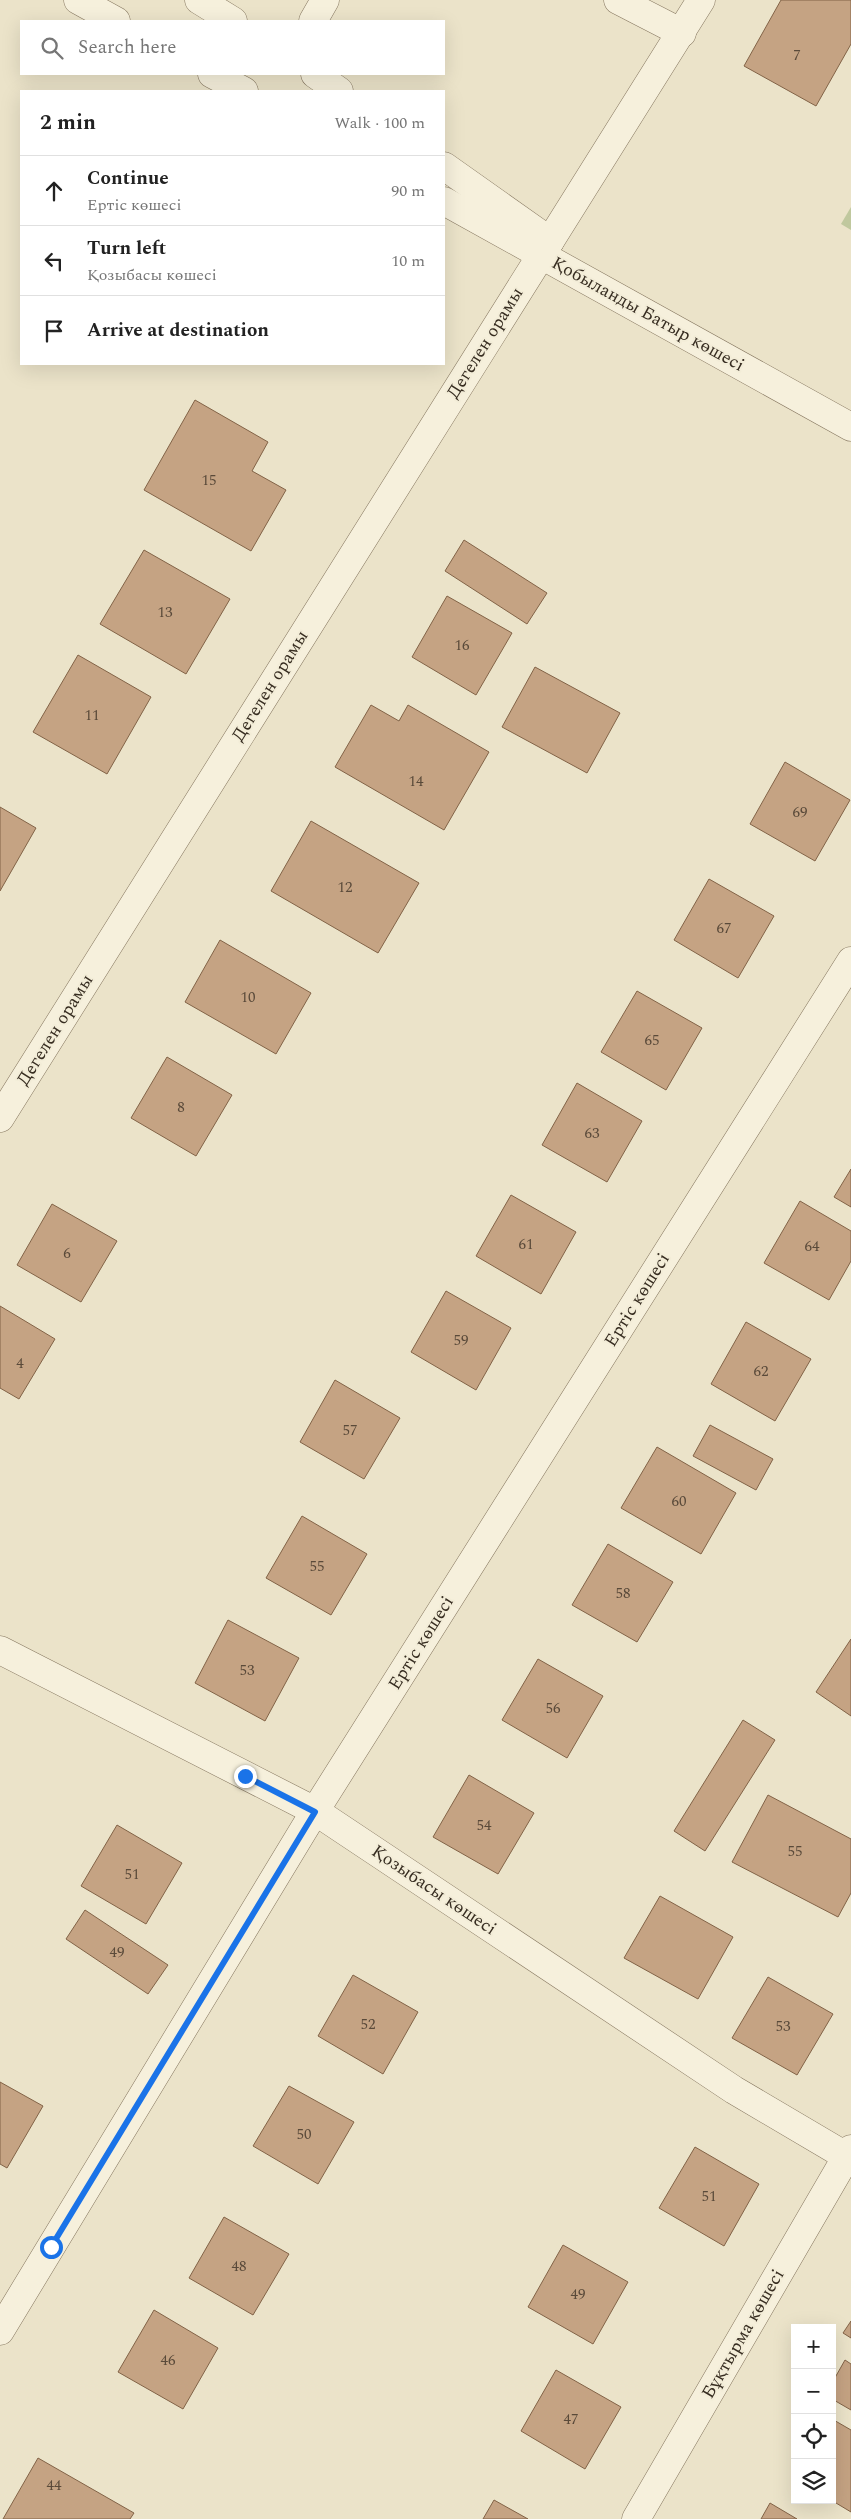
<!DOCTYPE html>
<meta charset="utf-8">
<style>
:root{--surface:#fff;--page:#f2f2f2;--text:#222;--muted:#767676;--line:#e0e0e0}
body{margin:0;font-family:Spectral,serif;background:var(--page);color:var(--text)}
.controls{position:absolute;right:15px;bottom:15px;display:grid;overflow:hidden;border-radius:0px;box-shadow:0 5px 20px #0002}
.controls button{width:45px;height:45px;display:grid;place-items:center;padding:0;border:0;border-bottom:1px solid var(--line);background:var(--surface);color:var(--text);font:25px sans-serif}
.stop{position:absolute;width:15px;height:15px;margin:-11px;border:4px solid #1a73e8;border-radius:50%;background:#fff}
.stop.end{background:#1a73e8;border-color:#fff;box-shadow:0 1px 5px #0008}
.list{margin:0;padding:0;list-style:none}
h2{display:flex;justify-content:space-between;align-items:center;height:65px;margin:0;padding:0 20px;font-size:21px}
h2 small{font-size:16px;font-weight:400;color:var(--muted)}
.list li{display:grid;grid-template-columns:32px 1fr auto;gap:15px;align-items:center;box-sizing:border-box;height:70px;padding:0 20px;border-top:1px solid var(--line)}
.list b{display:block;font-size:19px;white-space:nowrap}
.list p{margin:0;font-size:16px;white-space:nowrap;color:var(--muted)}
.list em{font-size:16px;font-style:normal;color:var(--muted)}
.icon{flex:none;width:28px;height:28px;fill:none;stroke:currentColor;stroke-width:2;stroke-linecap:round;stroke-linejoin:round}
.map{position:relative;flex:none;width:851px;height:2519px;overflow:hidden}
.search{position:absolute;background:var(--surface);box-shadow:0 5px 20px #0002;left:20px;top:20px;width:425px;height:55px;display:flex;align-items:center;gap:12px;box-sizing:border-box;padding:0 18px;border-radius:0px;color:var(--muted);font-size:19px}
.panel{position:absolute;background:var(--surface);box-shadow:0 5px 20px #0002;left:20px;top:90px;width:425px;height:275px;border-radius:0px}
.map>svg:first-child{display:block}
.green{fill:#c0c89e}
.building{fill:#c5a383;stroke:#826347}
.lines{fill:none;stroke-linecap:round;stroke-linejoin:round}
.minor-casing{stroke:#85765f;stroke-width:29}
.minor{stroke:#f6f0dc;stroke-width:28}
.route{stroke:#1a73e8;stroke-width:6}
.labels{text-anchor:middle;dominant-baseline:central;stroke-width:4;stroke-linejoin:round;paint-order:stroke}
.number-label{font-size:15px;fill:#5a4a3a}
.street-label{font-size:18px;fill:#372d21;stroke:#f3edd8}
</style>
<div class="map">
<svg width="851" height="2519" viewBox="0 0 851 2519">
<rect width="100%" height="100%" fill="#ebe3c9"/>
<polygon class="green" points="851,207 851,230 841,224"/>
<g class="building">
<polygon points="781,0 851,0 851,44 816,106 744,66"/>
<polygon points="195,400 268,442 252,471 286,490 251,551 144,490"/>
<polygon points="464,540 547,593 527,624 445,571"/>
<polygon points="144,550 230,599 186,674 100,624"/>
<polygon points="447,596 512,633 476,695 412,657"/>
<polygon points="78,655 151,697 107,774 33,732"/>
<polygon points="535,667 620,713 587,773 502,727"/>
<polygon points="371,705 399,721 408,705 489,752 444,830 335,767"/>
<polygon points="785,762 850,800 815,861 750,824"/>
<polygon points="0,807 36,828 0,891"/>
<polygon points="311,821 419,883 378,953 271,891"/>
<polygon points="709,879 774,916 738,978 674,940"/>
<polygon points="220,940 311,993 276,1054 185,1002"/>
<polygon points="637,991 702,1028 666,1090 601,1052"/>
<polygon points="167,1057 232,1095 196,1156 131,1118"/>
<polygon points="577,1083 642,1121 607,1182 542,1145"/>
<polygon points="851,1169 851,1207 834,1197"/>
<polygon points="511,1195 576,1232 541,1294 476,1256"/>
<polygon points="800,1201 851,1231 851,1261 829,1300 764,1263"/>
<polygon points="52,1204 117,1241 81,1302 17,1265"/>
<polygon points="446,1291 511,1328 476,1390 411,1352"/>
<polygon points="0,1306 55,1339 19,1399 0,1388"/>
<polygon points="746,1322 811,1359 775,1421 711,1384"/>
<polygon points="335,1380 400,1418 364,1479 300,1442"/>
<polygon points="710,1425 773,1459 756,1490 693,1456"/>
<polygon points="657,1447 736,1493 701,1554 621,1508"/>
<polygon points="302,1516 367,1554 331,1615 266,1578"/>
<polygon points="608,1544 673,1582 637,1642 572,1605"/>
<polygon points="228,1620 299,1658 265,1721 195,1683"/>
<polygon points="851,1639 851,1716 816,1692"/>
<polygon points="538,1659 603,1696 567,1758 502,1720"/>
<polygon points="743,1720 775,1740 705,1851 674,1831"/>
<polygon points="469,1775 534,1813 498,1874 433,1837"/>
<polygon points="768,1795 851,1839 851,1893 838,1917 732,1862"/>
<polygon points="117,1825 182,1863 146,1924 81,1886"/>
<polygon points="660,1896 733,1937 698,1999 624,1958"/>
<polygon points="85,1910 168,1965 148,1994 66,1939"/>
<polygon points="353,1975 418,2012 383,2074 318,2036"/>
<polygon points="768,1977 833,2014 797,2075 732,2038"/>
<polygon points="0,2082 43,2106 7,2168 0,2164"/>
<polygon points="289,2086 354,2122 318,2184 253,2146"/>
<polygon points="695,2147 759,2184 724,2246 659,2208"/>
<polygon points="224,2217 289,2254 253,2315 189,2278"/>
<polygon points="563,2245 628,2282 593,2344 528,2307"/>
<polygon points="154,2310 218,2348 183,2409 118,2372"/>
<polygon points="851,2321 851,2338 843,2333"/>
<polygon points="845,2360 851,2364 851,2410 832,2399 832,2383"/>
<polygon points="556,2370 621,2407 585,2469 521,2431"/>
<polygon points="832,2419 851,2430 851,2512 831,2500"/>
<polygon points="38,2458 134,2513 130,2519 3,2519"/>
<polygon points="494,2500 528,2519 483,2519"/>
<polygon points="770,2503 797,2519 761,2519"/>
</g>
<g class="lines">
<g class="minor-casing">
<g id="minor">
<polyline points="78,0 116,21"/>
<polyline points="199,0 233,21"/>
<polyline points="618,0 682,33"/>
<polyline points="313,21 325,0"/>
<polyline points="212,74 244,91"/>
<polyline points="315,74 339,91"/>
<polyline points="444,166 550,241 701,0"/>
<polyline points="444,201 851,427"/>
<polyline points="0,1118 550,241"/>
<polyline points="0,1650 315,1811 734,2090 851,2159"/>
<polyline points="0,2331 315,1811 851,961"/>
<polyline points="636,2519 851,2149"/>
</g>
</g>
<use href="#minor" class="minor"/>
</g>
<g class="lines">
<polyline class="route" points="51,2247 315,1812 245,1776"/>
</g>
<g class="labels">
<g class="number-label">
<text x="797" y="55">7</text>
<text x="209" y="480">15</text>
<text x="165" y="612">13</text>
<text x="462" y="645">16</text>
<text x="92" y="715">11</text>
<text x="416" y="781">14</text>
<text x="800" y="812">69</text>
<text x="345" y="887">12</text>
<text x="724" y="928">67</text>
<text x="248" y="997">10</text>
<text x="652" y="1040">65</text>
<text x="181" y="1107">8</text>
<text x="592" y="1133">63</text>
<text x="526" y="1244">61</text>
<text x="812" y="1246">64</text>
<text x="67" y="1253">6</text>
<text x="461" y="1340">59</text>
<text x="20" y="1363">4</text>
<text x="761" y="1371">62</text>
<text x="350" y="1430">57</text>
<text x="679" y="1501">60</text>
<text x="317" y="1566">55</text>
<text x="623" y="1593">58</text>
<text x="247" y="1670">53</text>
<text x="553" y="1708">56</text>
<text x="484" y="1825">54</text>
<text x="795" y="1851">55</text>
<text x="132" y="1874">51</text>
<text x="117" y="1952">49</text>
<text x="368" y="2024">52</text>
<text x="783" y="2026">53</text>
<text x="304" y="2134">50</text>
<text x="709" y="2196">51</text>
<text x="239" y="2266">48</text>
<text x="578" y="2294">49</text>
<text x="168" y="2360">46</text>
<text x="571" y="2419">47</text>
<text x="54" y="2485">44</text>
</g>
<g class="street-label">
<text transform="translate(648 314) rotate(29)">Қобыланды Батыр көшесі</text>
<text transform="translate(485 343) rotate(-58)">Дегелен орамы</text>
<text transform="translate(270 686) rotate(-58)">Дегелен орамы</text>
<text transform="translate(55 1030) rotate(-58)">Дегелен орамы</text>
<text transform="translate(637 1300) rotate(-58)">Ертіс көшесі</text>
<text transform="translate(421 1643) rotate(-58)">Ертіс көшесі</text>
<text transform="translate(434 1890) rotate(34)">Қозыбасы көшесі</text>
<text transform="translate(743 2334) rotate(-60)">Бұқтырма көшесі</text>
</g>
</g>
</svg>
<div class="controls">
<button>+</button>
<button>−</button>
<button><svg class="icon" aria-label="locate" viewBox="0 0 24 24"><circle cx="12" cy="12" r="6"/><path d="M12 2v4M12 18v4M2 12h4M18 12h4"/></svg></button>
<button><svg class="icon" aria-label="layers" viewBox="0 0 24 24"><path d="M12 4l9 5-9 5-9-5zM3 14l9 5 9-5"/></svg></button>
</div>
<div class="stop" style="left:51px;top:2247px"></div>
<div class="stop end" style="left:245px;top:1776px"></div>
<div class="search"><svg class="icon" aria-label="search" viewBox="0 0 24 24"><circle cx="10" cy="10" r="6"/><path d="M15 15l6 6"/></svg>Search here</div>
<section class="panel">
<h2>2 min<small>Walk · 100 m</small></h2>
<ul class="list">
<li><svg class="icon" aria-label="ahead" viewBox="0 0 24 24"><path d="M12 20V5M6 11l6-6 6 6"/></svg><div><b>Continue</b><p>Ертіс көшесі</p></div><em>90 m</em></li>
<li><svg class="icon" aria-label="left" viewBox="0 0 24 24"><path d="M17 20v-9H6M10 6l-5 5 5 5"/></svg><div><b>Turn left</b><p>Қозыбасы көшесі</p></div><em>10 m</em></li>
<li><svg class="icon" aria-label="arrive" viewBox="0 0 24 24"><path d="M6 21V4h12l-3 4 3 4H6"/></svg><div><b>Arrive at destination</b></div></li>
</ul>
</section>
</div>
